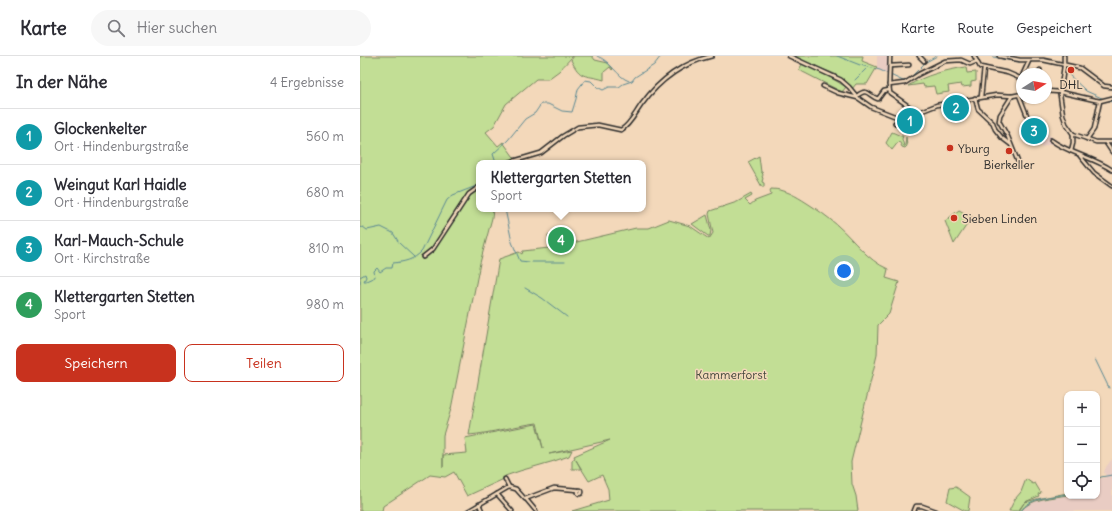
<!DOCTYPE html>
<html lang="de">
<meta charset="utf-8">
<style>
:root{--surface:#fff;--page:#f7f7f7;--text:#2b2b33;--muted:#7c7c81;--line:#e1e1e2;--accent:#c8321e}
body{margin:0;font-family:Delius,sans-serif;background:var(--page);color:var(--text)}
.controls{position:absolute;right:12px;bottom:12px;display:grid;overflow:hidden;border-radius:8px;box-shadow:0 1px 3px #0004}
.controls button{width:36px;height:36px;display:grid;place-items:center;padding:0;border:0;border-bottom:1px solid var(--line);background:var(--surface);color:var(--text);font:20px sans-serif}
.compass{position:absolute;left:656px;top:12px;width:36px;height:36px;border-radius:50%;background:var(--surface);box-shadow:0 1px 3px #0004;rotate:79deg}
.you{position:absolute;left:484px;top:215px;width:14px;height:14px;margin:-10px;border:3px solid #fff;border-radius:50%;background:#1a73e8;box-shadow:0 0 0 6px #1a73e833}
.badge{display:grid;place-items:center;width:26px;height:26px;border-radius:50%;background:var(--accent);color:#fff;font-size:13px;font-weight:700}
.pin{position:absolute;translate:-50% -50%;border:2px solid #fff;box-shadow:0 1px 4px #0006}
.popup{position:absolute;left:116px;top:104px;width:170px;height:52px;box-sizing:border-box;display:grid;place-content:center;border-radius:8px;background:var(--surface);filter:drop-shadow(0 1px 3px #0005);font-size:13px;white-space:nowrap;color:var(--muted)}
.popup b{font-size:15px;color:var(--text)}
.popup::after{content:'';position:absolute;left:50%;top:100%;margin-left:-8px;border:8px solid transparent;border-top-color:var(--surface)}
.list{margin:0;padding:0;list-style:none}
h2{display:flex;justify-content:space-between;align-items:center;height:52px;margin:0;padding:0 16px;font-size:17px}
h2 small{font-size:13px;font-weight:400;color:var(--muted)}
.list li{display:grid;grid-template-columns:26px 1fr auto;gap:12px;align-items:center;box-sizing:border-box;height:56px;padding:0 16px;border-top:1px solid var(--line)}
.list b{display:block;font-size:15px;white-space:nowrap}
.list p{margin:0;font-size:13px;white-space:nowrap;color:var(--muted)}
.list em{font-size:13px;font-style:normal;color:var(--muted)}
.actions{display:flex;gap:8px;padding:12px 16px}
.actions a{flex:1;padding:9px 0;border:1px solid var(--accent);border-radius:8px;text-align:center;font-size:14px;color:var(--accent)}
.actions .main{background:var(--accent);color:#fff}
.icon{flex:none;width:22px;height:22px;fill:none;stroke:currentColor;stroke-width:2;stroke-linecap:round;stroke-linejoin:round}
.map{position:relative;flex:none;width:752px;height:455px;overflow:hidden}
header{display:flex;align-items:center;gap:24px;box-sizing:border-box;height:56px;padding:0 20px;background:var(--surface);border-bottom:1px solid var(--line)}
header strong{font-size:19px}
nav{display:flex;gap:22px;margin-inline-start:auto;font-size:14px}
.search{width:280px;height:36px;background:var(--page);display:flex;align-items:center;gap:10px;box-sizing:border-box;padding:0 14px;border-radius:22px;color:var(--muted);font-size:15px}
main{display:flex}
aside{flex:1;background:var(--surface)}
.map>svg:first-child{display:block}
.built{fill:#e9ccc3}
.green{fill:#c2de95;stroke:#768460}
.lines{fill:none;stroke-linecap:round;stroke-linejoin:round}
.stream{stroke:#5a8893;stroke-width:1}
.minor-casing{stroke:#2b2b2b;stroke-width:5.5}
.minor{stroke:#f3d8ba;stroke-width:2.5}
.poi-dot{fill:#c8321e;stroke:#f3d8ba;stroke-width:1.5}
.labels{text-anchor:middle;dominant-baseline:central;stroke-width:3;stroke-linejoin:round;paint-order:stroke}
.poi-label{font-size:12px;fill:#2b2b2b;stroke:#f3d8ba}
.park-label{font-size:12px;fill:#42463b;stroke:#f3d8ba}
</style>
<header>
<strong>Karte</strong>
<div class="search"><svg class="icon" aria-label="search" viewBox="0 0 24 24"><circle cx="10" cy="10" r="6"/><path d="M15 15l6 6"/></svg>Hier suchen</div>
<nav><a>Karte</a><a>Route</a><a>Gespeichert</a></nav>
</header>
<main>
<aside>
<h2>In der Nähe<small>4 Ergebnisse</small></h2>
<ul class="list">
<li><span class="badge" style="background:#0f9aa8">1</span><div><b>Glockenkelter</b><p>Ort · Hindenburgstraße</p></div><em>560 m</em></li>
<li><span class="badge" style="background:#0f9aa8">2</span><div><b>Weingut Karl Haidle</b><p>Ort · Hindenburgstraße</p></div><em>680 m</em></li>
<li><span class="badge" style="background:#0f9aa8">3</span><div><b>Karl-Mauch-Schule</b><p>Ort · Kirchstraße</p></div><em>810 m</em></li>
<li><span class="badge" style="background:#2e9e5b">4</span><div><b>Klettergarten Stetten</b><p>Sport</p></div><em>980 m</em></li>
</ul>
<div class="actions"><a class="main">Speichern</a><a>Teilen</a></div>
</aside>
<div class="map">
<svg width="752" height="455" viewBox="0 0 752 455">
<rect width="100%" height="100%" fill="#f3d8ba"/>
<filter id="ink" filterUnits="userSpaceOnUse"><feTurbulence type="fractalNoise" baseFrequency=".025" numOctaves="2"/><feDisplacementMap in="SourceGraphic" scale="8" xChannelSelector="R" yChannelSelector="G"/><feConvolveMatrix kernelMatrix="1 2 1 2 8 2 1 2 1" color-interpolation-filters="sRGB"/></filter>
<g filter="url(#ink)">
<g class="built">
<polygon points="517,0 529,0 527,18 517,13"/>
<polygon points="671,63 680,70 687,66 688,70 687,71 689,74 687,77 695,84 691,88 682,91 675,81 671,84 667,80 670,78 667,75 668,74 667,72 669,71 667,69 670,66 669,64"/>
<polygon points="752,403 752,455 661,455 665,450 675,445 707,439 707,440 737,440 737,424 746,421 744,416 746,411"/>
</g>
<g class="green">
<path d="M0,0H213L199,15L188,23H176L146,48L134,70L126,76L138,90L143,86L156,104L154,107H119V153H133L132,162L120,207L91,353L83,379V411V399L107,397L105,382L176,368L183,392L177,367C154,370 132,377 109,379L139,203L159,196L162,198L163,195L189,192L190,191L188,179C195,181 196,187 204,189L276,172H289L309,164L330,170L349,183L353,177L349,158L350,155L377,146L391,138L392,140L385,144L390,149L395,145L411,139L410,135L411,133C425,133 436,140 447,147C458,154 468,161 477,169C494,184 507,204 528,213L526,222L539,226L529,258L518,269L517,299L491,406L492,428L496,440L498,455H212L249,444L248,433L242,419L229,425L216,404L221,413H212V404L215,402L214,400L250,384L189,398L212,394L209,400C188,408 166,412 145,420L146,422L107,440L94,416L85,421L70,419L23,450L22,455H0Z"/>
<path d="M214,0H232L235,4L248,7L253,13L252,14L250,11L244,16V24C224,18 221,24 211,4Z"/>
<polygon points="436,0 503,0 502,5 517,11 507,28 496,28 492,33 475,18 437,3"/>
<polygon points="442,8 468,20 486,31 482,36 439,14"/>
<path d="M606,11L607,17L616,16V25L611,26V30L602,31L601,28L588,30L589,36L576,38L574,30L564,31L563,28L548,30C565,19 586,14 606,11Z"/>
<polygon points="532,76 541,80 543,80 542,83 544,90 545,90 546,81 547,90 545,92 542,91 539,85 532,94 526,87"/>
<polygon points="399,100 401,116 402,116 403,119 402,121 403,122 402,126 404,127 404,131 402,131 388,106"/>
<polygon points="599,154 612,161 594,188 585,165"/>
<polygon points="347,159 351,174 350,180 348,180 332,168"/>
<path d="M666,423L673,428L675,427L681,437L678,438L679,440L665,446C679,442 693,440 707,437V439C693,442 670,442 661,455H659L664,447L658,455H649L655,443L661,436Z"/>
<polygon points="596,431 610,441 608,455 605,455 587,445 590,432"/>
</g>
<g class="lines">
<g class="stream">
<path d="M237,0C251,5 257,21 269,25"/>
<polyline points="477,0 500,9 520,14 543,25 547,24"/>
<polyline points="633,1 639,2"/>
<polyline points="642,3 659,6"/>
<polyline points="502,17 507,12"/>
<polyline points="707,17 726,35 744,43"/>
<polyline points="549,23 566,6 577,0"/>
<polyline points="495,24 500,19"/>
<polyline points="747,44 752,46"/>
<polyline points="136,107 133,98 148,84 165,63 175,57 181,48 188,48 202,55 212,56 216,43 218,33 225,24 231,25 237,31 243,34 249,31 259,31 263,28 272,25 275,21 294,9 301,0"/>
<polyline points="145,153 152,186 160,205 169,206"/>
<polyline points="0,172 3,171 7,174 21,171 33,177 38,185"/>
<polyline points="39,187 54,201"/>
<polyline points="172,206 205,206"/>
<path d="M0,221L5,218L6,221L4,225H6L15,221L14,215L17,212L20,216L26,212H32L33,207C44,206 54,204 62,195L87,144L93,139L119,129"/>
<polyline points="0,224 0,227"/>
<polyline points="165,232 182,242 207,261"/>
<polyline points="735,303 749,332"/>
<polyline points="737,424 741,421 752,419"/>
<path d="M661,455C669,441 693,441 707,438"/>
</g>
<g class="minor-casing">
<g id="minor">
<polyline points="429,0 481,24 489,31 498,42 511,51 542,63 577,49 637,39 652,40 662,38"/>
<polyline points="530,0 529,29 530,37 557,56"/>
<polyline points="559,0 564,5"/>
<polyline points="614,0 620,11 648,17 662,23"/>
<polyline points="639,0 660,4 683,4 720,12 744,30 752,31"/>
<polyline points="704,0 704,10 700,39 703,59 706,68 713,78 713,87 711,95"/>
<polyline points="530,10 549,9"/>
<polyline points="663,18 669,5"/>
<polyline points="678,18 680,14"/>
<polyline points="529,29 545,27 559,18 585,5 601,4 610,8 617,5"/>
<polyline points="463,30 478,37 498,42"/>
<polyline points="686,35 700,36 735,44 740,45 752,42"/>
<polyline points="659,39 668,62"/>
<path d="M497,40C508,31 508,40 518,43L524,35L529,34"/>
<polyline points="652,40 640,59 639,65 648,81 658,106"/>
<polyline points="621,41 624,12"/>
<polyline points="615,42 618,53 633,67 635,73 642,82 650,88"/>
<polyline points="545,63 547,69 546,74"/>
<polyline points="535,67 542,63"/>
<polyline points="713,78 736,86 752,86"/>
<polyline points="727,83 734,73 740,45"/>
<path d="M691,84C710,98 733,101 752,114"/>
<polyline points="746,87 752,96"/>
<polyline points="720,100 734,117 752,130"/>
<path d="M147,107L181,97L203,80L218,71L238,69L261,74C270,69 276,56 282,48C300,23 322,7 352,0"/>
<polyline points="63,201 73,193 109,138 119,131"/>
<polyline points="145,423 149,431"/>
<polyline points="149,431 156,433 165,443 194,432 218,434"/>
<circle cx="220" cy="436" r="2"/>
<polyline points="137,438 152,455"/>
<polyline points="166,443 176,455"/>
<polyline points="119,448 122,455"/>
<polyline points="108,455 149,431"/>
<polyline points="554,455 556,450 562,450 576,455"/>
</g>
</g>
<use href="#minor" class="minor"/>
</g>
</g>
<g class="poi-dot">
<circle cx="711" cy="14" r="4"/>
<circle cx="590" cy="92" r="4"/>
<circle cx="649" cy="95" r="4"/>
<circle cx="594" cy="162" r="4"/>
</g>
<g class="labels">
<g class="poi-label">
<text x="711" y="28">DHL</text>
<text x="598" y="92" text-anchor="start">Yburg</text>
<text x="649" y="108">Bierkeller</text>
<text x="602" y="162" text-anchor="start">Sieben Linden</text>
</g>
<g class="park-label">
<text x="371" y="318">Kammerforst</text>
</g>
</g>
</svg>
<div class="controls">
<button>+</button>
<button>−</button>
<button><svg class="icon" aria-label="locate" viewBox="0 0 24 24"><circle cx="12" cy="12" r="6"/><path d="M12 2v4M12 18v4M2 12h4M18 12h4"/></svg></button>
</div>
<svg class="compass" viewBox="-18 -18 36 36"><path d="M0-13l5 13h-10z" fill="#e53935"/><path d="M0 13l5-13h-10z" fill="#7c7c81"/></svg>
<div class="you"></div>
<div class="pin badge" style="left:550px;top:65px;background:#0f9aa8">1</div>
<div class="pin badge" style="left:596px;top:52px;background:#0f9aa8">2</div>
<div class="pin badge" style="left:674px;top:75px;background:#0f9aa8">3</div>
<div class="pin badge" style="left:201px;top:184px;background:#2e9e5b">4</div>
<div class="popup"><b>Klettergarten Stetten</b>Sport</div>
</div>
</main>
